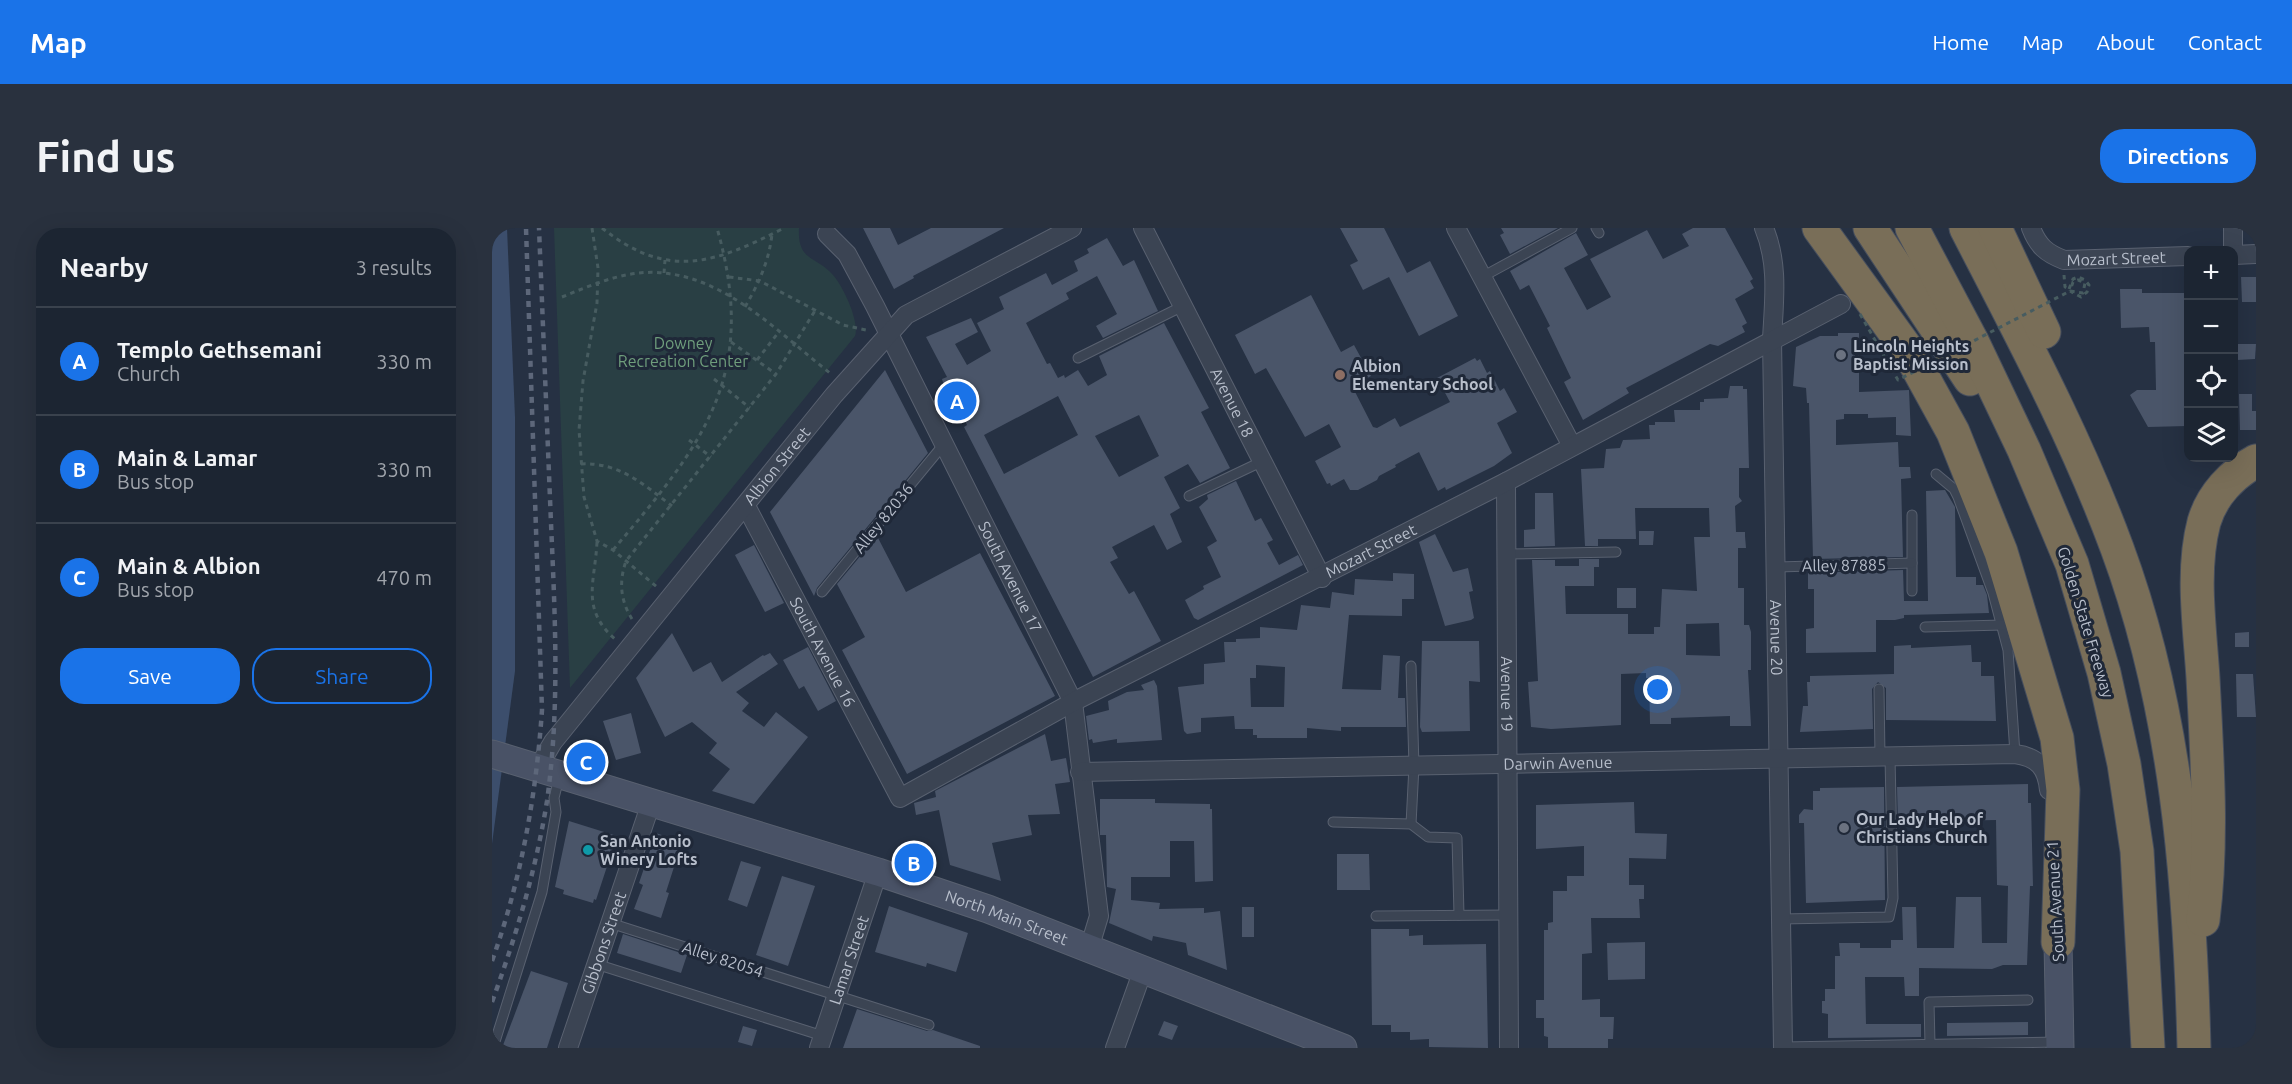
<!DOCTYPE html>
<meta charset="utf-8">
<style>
:root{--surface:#1c2532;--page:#29313e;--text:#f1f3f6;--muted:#a0a5ac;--line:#3a424d;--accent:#1a73e8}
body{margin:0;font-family:Ubuntu,sans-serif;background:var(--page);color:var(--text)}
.controls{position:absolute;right:18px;top:18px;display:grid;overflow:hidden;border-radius:12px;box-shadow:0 6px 24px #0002}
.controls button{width:54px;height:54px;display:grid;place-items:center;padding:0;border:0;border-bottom:2px solid var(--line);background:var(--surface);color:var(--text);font:30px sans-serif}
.you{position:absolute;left:1166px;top:462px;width:21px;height:21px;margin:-15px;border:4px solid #fff;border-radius:50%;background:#1a73e8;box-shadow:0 0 0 9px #1a73e833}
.badge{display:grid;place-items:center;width:39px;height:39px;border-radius:50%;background:var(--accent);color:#fff;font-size:20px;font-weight:700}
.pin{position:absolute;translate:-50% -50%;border:3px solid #fff;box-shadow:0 2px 6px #0006}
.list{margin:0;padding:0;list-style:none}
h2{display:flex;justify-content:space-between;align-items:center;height:78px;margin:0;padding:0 24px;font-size:26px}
h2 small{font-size:20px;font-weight:400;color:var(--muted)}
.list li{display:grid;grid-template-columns:39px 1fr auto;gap:18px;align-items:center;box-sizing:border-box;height:108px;padding:0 24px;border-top:2px solid var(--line)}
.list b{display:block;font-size:22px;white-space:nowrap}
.list p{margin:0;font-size:20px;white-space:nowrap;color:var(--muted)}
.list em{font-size:20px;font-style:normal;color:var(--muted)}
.actions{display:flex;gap:12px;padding:18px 24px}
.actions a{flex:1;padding:14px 0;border:2px solid var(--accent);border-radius:24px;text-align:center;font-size:21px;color:var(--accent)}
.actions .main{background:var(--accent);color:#fff}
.icon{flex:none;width:33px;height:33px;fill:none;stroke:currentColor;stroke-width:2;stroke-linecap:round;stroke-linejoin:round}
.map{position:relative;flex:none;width:1764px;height:820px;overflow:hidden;border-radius:24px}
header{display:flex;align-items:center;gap:36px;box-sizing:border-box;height:84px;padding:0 30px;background:var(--accent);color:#fff}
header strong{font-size:28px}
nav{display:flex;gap:33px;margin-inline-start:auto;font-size:21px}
.intro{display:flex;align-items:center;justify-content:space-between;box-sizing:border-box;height:144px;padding:0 36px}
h1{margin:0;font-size:42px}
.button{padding:15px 27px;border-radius:24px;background:var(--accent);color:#fff;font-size:21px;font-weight:700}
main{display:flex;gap:36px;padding:0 36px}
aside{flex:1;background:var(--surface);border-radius:24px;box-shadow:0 6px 24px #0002}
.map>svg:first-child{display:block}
.green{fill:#293f44}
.water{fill:#3c4e6c}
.building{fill:#4a5569;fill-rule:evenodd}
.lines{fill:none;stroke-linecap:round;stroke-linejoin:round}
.lane-casing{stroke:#596170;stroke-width:11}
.street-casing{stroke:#596170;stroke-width:20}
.secondary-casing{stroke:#596170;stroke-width:29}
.highway-casing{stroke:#464e5d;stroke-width:35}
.path{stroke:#475c60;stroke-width:3;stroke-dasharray:4.5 4.5;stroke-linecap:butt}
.lane{stroke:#3b4453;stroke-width:9}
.street{stroke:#3b4453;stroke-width:18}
.secondary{stroke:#495266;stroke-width:27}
.highway{stroke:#796e58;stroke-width:33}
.rail{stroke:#5d677a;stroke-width:4.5;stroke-dasharray:6 6;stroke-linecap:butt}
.path-bridge{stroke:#475c60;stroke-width:3;stroke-dasharray:4.5 4.5;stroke-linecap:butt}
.worship-dot{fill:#6b7280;stroke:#1f2838;stroke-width:2}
.education-dot{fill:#8d6e63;stroke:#1f2838;stroke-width:2}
.culture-dot{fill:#0f9aa8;stroke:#1f2838;stroke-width:2}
.labels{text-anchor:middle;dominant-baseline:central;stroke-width:6;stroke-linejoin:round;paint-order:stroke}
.street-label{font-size:16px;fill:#b8bfcc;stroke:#1f2838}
.park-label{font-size:16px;fill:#6f9e7c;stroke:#1f2838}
.poi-label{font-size:16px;font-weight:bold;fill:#b8bfcc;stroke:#1f2838;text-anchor:start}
</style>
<header>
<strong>Map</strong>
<nav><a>Home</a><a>Map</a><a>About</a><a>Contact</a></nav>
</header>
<div class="intro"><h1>Find us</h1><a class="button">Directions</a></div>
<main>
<aside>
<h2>Nearby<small>3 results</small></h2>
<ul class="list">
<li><span class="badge">A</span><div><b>Templo Gethsemani</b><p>Church</p></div><em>330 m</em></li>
<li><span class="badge">B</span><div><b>Main &amp; Lamar</b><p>Bus stop</p></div><em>330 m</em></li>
<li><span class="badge">C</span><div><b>Main &amp; Albion</b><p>Bus stop</p></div><em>470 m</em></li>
</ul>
<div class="actions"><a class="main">Save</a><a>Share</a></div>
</aside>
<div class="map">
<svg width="1764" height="820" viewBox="0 0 1764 820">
<rect width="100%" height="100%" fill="#263143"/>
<path class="green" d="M62,0H307C305,34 325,28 341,47C351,58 368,94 363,108L78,460Z"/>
<polygon class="water" points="0,0 15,0 23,189 23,443 0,616"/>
<g class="building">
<polygon points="371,0 398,0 406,17 439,0 512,0 421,48 422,50 402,61"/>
<polygon points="848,0 892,0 915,45 938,33 966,88 927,108 897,49 871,62 858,37 866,33"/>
<polygon points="1009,0 1066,0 1018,26 1008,7 1012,5"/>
<polygon points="1201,0 1233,0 1261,51 1258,53 1262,60 1243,71 1255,95 1250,98 1253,104 1226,118 1218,116 1134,160 1137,165 1091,192 1072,154 1079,150 1055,100 1058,98 1037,57 1028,62 1018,43 1084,5 1096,27 1072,40 1095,82 1119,69 1098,31 1155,2 1171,31 1197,18 1190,6"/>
<path d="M615,10L631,38L642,32L666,83L611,110L604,98L625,86L605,48L574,65L577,71L534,95L555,136L558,135L566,150L572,147L573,150L586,142L596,158L615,147L607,128L672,95L717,180L709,184L738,240L708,255L696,236L672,249L688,280L678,286L690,314L675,322L662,297L620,319L626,330L618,334L637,366L642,363L669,413L601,449L472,199L475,197L463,171L460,173L452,158L450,151L455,149L434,109L479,90L486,104L463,116L475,137L499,123L485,95L512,81L507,69L554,45L560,57L586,43L582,33L597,25L595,21ZM566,168L586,207L512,246L492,207ZM647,187L667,228L627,249L603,208Z"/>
<polygon points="1749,49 1764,49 1764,74 1750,74"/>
<polygon points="1628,61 1650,61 1650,65 1696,65 1695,198 1656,199 1638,167 1645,162 1664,162 1663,114 1658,114 1657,99 1629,100"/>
<polygon points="819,67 849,124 862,117 879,148 860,158 881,199 885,200 903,190 908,199 958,174 945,150 983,130 985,133 988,131 995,145 998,143 1008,163 1012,160 1025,184 1005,195 1020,225 1002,238 954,262 953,259 946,263 927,224 903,237 904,239 887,248 885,252 866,262 858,262 852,251 839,258 838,255 835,256 823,233 849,219 837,196 813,209 774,140 763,146 743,107"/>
<polygon points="1346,105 1367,105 1367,164 1417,162 1419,208 1404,207 1404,189 1376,190 1376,186 1352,186 1352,191 1344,192 1344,217 1406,214 1407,239 1418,239 1419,250 1409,251 1411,329 1321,331 1317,175 1315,175 1314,160 1301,158 1304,119 1328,108 1346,108"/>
<polygon points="1744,116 1764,116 1763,131 1745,132"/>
<polygon points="393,142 436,225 325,360 322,368 278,284"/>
<path d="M1238,158H1251V161H1255L1257,240H1247V269L1250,273L1243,278L1244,304H1253V308L1254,320H1246V360H1252V397H1257L1259,404V442H1256L1259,498H1238V488L1179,490V496H1158L1157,450H1154V445L1129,446V497L1059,501L1039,499L1036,454L1046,453L1040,332H1063V338H1087V331H1107V339H1102V358H1073L1074,386H1136V406H1162V399H1168L1170,361L1205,363L1202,309H1218L1217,280H1143L1144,311H1106V318H1093L1089,241L1112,240L1114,221L1128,220L1131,212L1158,211L1157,197H1163V194H1183L1182,182H1208V174H1212V171L1236,170ZM1227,395L1228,428L1194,427V396Z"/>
<polygon points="1747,166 1760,166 1760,183 1764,183 1764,202 1748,202"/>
<polygon points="744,253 763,293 769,290 781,312 775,315 787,337 806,327 811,337 706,392 702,390 693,372 712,361 711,358 729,349 715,319 725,313 707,279 716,271 715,267"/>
<polygon points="1453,262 1463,279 1464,349 1484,349 1484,357 1491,357 1495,367 1497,385 1412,387 1412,390 1403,392 1384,392 1384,424 1314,425 1314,401 1322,400 1322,361 1316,361 1316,345 1411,342 1412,373 1436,373 1434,263"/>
<polygon points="1043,265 1061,265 1063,318 1032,319 1032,302 1043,301"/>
<polygon points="1147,303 1162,303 1161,317 1147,317"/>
<polygon points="943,306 961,344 976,340 981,363 977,364 982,390 979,392 953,398 927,314"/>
<polygon points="385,308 414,364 488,325 563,468 415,546 350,422 373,409 345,356"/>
<polygon points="262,317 292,375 273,384 243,327"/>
<path d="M901,345L922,346V371H910V388L857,387L850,461L889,462L891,427L908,428L906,470H913L914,499H849V503L815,500V510H765V507H761V501H743L742,488L709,490V504L695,506L692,503L686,459L712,456V436L733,434L732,414H744V411L768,410V399L805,402L809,377L838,380L840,364L862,367L863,351L901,353ZM764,437L793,439L792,479H759L758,450H764Z"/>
<rect x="1125" y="360" width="19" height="20"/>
<polygon points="1757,404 1757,419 1743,419 1743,405"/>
<polygon points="180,405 201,444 219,434 230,454 271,427 272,428 278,425 286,436 244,464 257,475 250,483 272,499 284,484 316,509 262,576 220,563 238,541 217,525 225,515 200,494 173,509 144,450"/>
<polygon points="930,413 987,413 988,454 977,453 978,503 930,504 928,499"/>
<polygon points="1419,417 1419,420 1479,417 1480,434 1489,434 1489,448 1502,448 1504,493 1394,492 1394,460 1386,454 1380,461 1381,501 1308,504 1311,478 1316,478 1315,454 1318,454 1318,448 1402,446 1402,418"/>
<polygon points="316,419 344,473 326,483 312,458 307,461 291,432"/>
<polygon points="1744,446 1761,446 1764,489 1745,489"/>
<polygon points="662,452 665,458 670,512 625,515 625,511 601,515 600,511 597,512 594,488 617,482 616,473 635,464 652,462 649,457"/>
<polygon points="139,485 149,525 124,532 111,493"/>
<polygon points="553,506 559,533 574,530 578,554 563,556 568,586 536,587 540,607 500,615 509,653 458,637 447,582 424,587 422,575 444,569 443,563"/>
<polygon points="1536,556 1536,575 1539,575 1541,658 1538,658 1535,737 1511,737 1500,741 1427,740 1427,768 1413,768 1412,749 1373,749 1374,796 1429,796 1429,809 1336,810 1336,786 1330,785 1330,773 1333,773 1333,761 1343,761 1343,728 1348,728 1347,715 1368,715 1368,720 1399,720 1399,712 1411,712 1410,679 1424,679 1425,720 1462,720 1464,669 1489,669 1490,715 1515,715 1516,658 1505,657 1504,592 1406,594 1405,559"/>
<polygon points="1392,559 1393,672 1314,675 1312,595 1307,595 1307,587 1312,581 1321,582 1321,563 1328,563 1328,560"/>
<polygon points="608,571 663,571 663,575 718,576 718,581 720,581 721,653 703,654 702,613 678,613 678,649 639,649 639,672 668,675 667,681 712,680 712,685 728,683 735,742 696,727 694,715 661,708 660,713 617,695 624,661 615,659 614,607 608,607"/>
<polygon points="1142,574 1143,605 1175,606 1174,631 1137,630 1137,657 1152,657 1152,671 1147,671 1148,690 1099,690 1100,725 1090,726 1090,772 1108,771 1108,789 1122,789 1121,811 1116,811 1116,820 1056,820 1056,809 1052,808 1052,790 1044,790 1044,772 1052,772 1052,702 1056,702 1056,695 1061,694 1061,663 1075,663 1075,648 1092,648 1092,618 1044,621 1044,577"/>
<polygon points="77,593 125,608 104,672 102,671 101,675 71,666 72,662 63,659"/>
<polygon points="164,605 190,614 174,664 177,665 169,690 142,681 151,657 147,655"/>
<polygon points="845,626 877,626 878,662 845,662"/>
<polygon points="249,633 269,639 255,679 236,672"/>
<polygon points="290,648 323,658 296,738 264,727"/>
<polygon points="397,678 476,705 464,744 435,735 434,739 383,724"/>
<rect x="750" y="679" width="12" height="30"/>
<polygon points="879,701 917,701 917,708 931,707 931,717 994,716 996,820 937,819 937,811 918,812 918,804 899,804 899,797 880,797"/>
<polygon points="131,706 195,727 189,745 125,725"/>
<polygon points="1153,714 1153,751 1116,752 1115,715"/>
<polygon points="39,743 76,755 55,820 10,820"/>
<polygon points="365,781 435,803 441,802 488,818 488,820 351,820"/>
<polygon points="672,793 686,798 680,812 666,807"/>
<polygon points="1536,794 1536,807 1455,808 1455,795"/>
<polygon points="251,798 265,802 260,818 246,814"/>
</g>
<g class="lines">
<g class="lane-casing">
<g id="lane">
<polyline points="1104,0 1107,5"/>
<polyline points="990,49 1080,0"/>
<polyline points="586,130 691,78"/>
<polyline points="1444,246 1462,261 1466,269 1501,365 1516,422 1523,526"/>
<polyline points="697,268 771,233"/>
<polyline points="1420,287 1420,363"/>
<polyline points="1015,326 1124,324"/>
<polyline points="1283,339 1420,335"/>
<polyline points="330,364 452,216"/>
<polyline points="1433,399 1511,397"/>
<polyline points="919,438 922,538 919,596"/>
<polyline points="1387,461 1388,529"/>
<polyline points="841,594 919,596 936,609 965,610 967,687"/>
<polyline points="884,688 1016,687"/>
<polyline points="1289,691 1397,689 1401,670 1398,529"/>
<polyline points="118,695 437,797"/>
<polyline points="104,736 331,808"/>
<polyline points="1438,816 1437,774 1536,772"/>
<polyline points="1291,819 1564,814"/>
<polyline points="1,820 50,664 64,584 62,570 67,550"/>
</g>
</g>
<g class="street-casing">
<g id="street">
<path id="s1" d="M651,0L830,350"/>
<polyline points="964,0 1080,218"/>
<path id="s2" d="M1272,0C1287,36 1282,73 1280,111L1291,820"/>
<path id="s3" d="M1539,0C1546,18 1554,25 1572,32L1696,28"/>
<polyline points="1741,0 1741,22"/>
<path id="s4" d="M335,6L355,26L383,78L581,474L607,688L597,721"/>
<polyline points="1742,27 1764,26"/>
<path id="s5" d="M1014,254L1017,820"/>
<path id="s6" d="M254,278L408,570L581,474L1014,254L1349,76"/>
<path id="s7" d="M45,541L61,514L342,167L414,87L580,0"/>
<path id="s8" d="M588,544L1523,526C1546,529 1555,540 1557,562"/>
<path id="s9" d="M76,820L159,575"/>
<path id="s10" d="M327,820L386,644"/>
<polyline points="623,820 651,742"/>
</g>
</g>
<g class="secondary-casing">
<g id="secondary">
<path id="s11" d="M0,526L386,644L496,681L851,820"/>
<polyline points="1566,714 1568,820"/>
</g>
</g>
<g class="highway-casing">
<g id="highway">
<polyline points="1327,0 1417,124 1461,204 1509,324 1565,510 1571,562 1566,714"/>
<polyline points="1378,0 1478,151"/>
<polyline points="1420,0 1481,115 1532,222 1580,336 1612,445 1632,536 1645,623 1656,820"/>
<path d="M1474,0C1528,105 1584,209 1625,320C1684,479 1698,652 1702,820"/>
<polyline points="1503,0 1552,104"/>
<path d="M1711,692C1721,612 1715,530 1711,450C1708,401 1699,343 1712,294C1720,267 1740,246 1764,233"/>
</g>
</g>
<g class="path">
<polyline points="100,0 106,40 105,75 91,153 87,202 92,269 105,313 121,322 165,359"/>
<path d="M110,0C177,53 223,35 292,0"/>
<polyline points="172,45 173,32"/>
<polyline points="1572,47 1573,59 1577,61"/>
<polyline points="237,49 268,53 351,97 374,102"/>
<polyline points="1577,61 1581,51 1586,49 1593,52 1597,57 1595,64 1589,69 1578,63"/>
<path d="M70,69C102,56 136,41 171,45C237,51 289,107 338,145"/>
<path d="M253,79C267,55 277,33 280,6"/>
<polyline points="239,114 284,146"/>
<polyline points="265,132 286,105"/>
<polyline points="222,151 258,180"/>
<polyline points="197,212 219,229"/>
<path d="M89,236C127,234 151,256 180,278"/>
<path d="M105,314C103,355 88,381 124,412"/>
<path d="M121,322C212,215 267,147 225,0"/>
<path d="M140,391C128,372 127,353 134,333L284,146L324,81"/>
</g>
<use href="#lane" class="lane"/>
<use href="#street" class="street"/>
<use href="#secondary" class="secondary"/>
<use href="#highway" class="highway"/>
<g class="rail">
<path d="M0,733C29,652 44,569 50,482L34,0"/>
<path d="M0,774C24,708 44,642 55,573C68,480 63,388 59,295C55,197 51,98 47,0"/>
</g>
<polyline class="path-bridge" points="1368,86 1406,152 1578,63 1591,65 1593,55 1586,52 1581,54 1578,63"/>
</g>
<g class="worship-dot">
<circle cx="1349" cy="127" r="6"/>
<circle cx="1352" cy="600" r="6"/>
</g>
<circle class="education-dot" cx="848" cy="147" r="6"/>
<circle class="culture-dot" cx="96" cy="622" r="6"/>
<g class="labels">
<g class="street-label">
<text stroke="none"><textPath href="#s3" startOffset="100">Mozart Street</textPath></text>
<text stroke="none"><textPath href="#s1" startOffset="196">Avenue 18</textPath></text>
<text stroke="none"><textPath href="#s7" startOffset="387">Albion Street</textPath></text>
<text transform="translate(391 290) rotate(-51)">Alley 82036</text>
<text stroke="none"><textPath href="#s6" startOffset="862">Mozart Street</textPath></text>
<text transform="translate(1352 337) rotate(-1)">Alley 87885</text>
<text stroke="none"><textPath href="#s4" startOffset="390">South Avenue 17</textPath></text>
<text transform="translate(1594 394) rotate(73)">Golden State Freeway</text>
<text stroke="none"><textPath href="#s2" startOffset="411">Avenue 20</textPath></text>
<text stroke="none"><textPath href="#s6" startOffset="165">South Avenue 16</textPath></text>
<text stroke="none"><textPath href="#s5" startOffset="212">Avenue 19</textPath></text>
<text stroke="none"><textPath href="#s8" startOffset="478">Darwin Avenue</textPath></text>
<text transform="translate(1563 673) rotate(-93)">South Avenue 21</text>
<text stroke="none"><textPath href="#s11" startOffset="540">North Main Street</textPath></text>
<text stroke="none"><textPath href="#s9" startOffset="111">Gibbons Street</textPath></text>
<text transform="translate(231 731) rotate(18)">Alley 82054</text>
<text stroke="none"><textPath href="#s10" startOffset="93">Lamar Street</textPath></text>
</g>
<g class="park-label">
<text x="191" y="115">Downey<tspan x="191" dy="18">Recreation Center</tspan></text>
</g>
<g class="poi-label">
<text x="1361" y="118">Lincoln Heights<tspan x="1361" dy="18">Baptist Mission</tspan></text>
<text x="860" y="138">Albion<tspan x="860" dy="18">Elementary School</tspan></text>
<text x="1364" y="591">Our Lady Help of<tspan x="1364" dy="18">Christians Church</tspan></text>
<text x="108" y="613">San Antonio<tspan x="108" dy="18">Winery Lofts</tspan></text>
</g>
</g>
</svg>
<div class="controls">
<button>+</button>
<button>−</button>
<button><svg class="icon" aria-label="locate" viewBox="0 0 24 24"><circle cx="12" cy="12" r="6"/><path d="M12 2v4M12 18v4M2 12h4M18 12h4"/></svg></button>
<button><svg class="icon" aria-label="layers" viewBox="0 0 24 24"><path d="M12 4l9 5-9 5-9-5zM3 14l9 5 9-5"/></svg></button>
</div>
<div class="you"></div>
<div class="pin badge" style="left:465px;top:173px">A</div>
<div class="pin badge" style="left:422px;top:635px">B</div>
<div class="pin badge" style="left:94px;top:534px">C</div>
</div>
</main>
